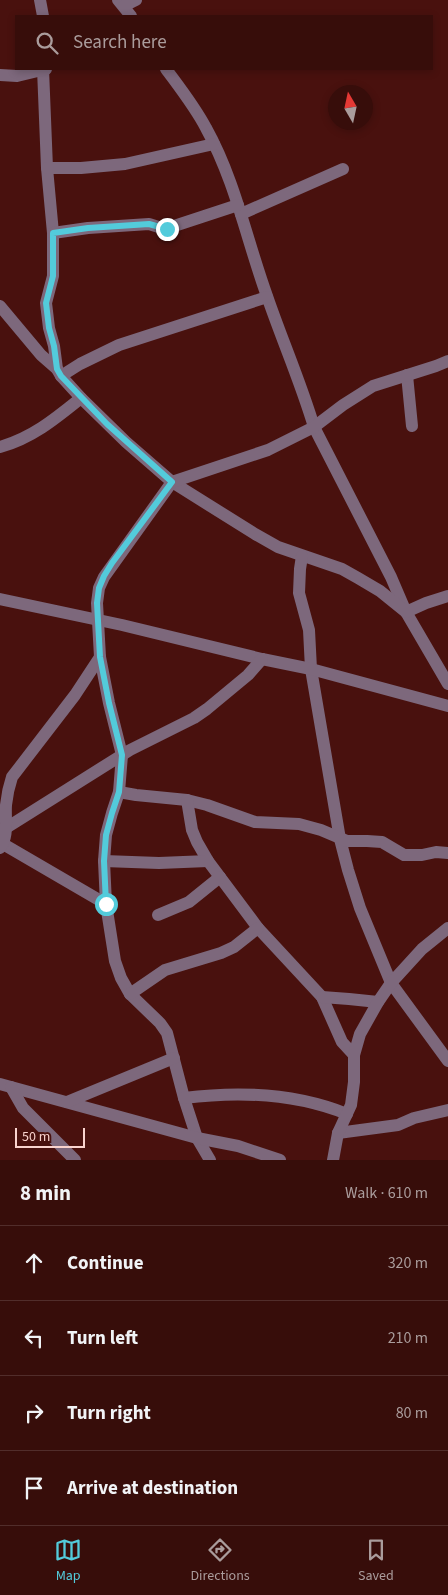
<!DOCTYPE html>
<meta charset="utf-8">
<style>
:root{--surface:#370d0a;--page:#421b18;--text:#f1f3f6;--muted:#aa9c9c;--line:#512d2b;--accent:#53cbdb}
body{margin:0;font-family:"Source Sans 3",sans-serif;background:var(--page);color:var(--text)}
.compass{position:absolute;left:328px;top:85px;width:45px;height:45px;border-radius:50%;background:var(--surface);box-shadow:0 2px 8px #0003;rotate:351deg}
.scale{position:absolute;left:15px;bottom:12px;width:70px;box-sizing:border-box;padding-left:5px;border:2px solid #f9d3ce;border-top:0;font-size:14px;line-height:18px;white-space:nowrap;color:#f9d3ce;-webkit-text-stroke:4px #49110e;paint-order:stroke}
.stop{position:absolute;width:15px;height:15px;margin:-11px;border:4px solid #53cbdb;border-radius:50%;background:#fff}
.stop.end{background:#53cbdb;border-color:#fff;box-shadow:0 1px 5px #0008}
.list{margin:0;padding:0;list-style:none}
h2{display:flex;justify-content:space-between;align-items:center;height:65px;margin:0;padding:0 20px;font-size:21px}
h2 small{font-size:16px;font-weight:400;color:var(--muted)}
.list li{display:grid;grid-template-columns:32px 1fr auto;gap:15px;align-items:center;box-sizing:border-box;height:75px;padding:0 20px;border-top:1px solid var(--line)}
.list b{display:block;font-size:19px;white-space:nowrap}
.list em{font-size:16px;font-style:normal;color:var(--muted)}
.icon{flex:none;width:28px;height:28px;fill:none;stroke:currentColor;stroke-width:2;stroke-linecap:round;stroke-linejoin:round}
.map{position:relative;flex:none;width:448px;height:1160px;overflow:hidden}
.search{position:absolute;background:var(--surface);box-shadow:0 2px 8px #0003;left:15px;right:15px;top:15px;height:55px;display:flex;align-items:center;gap:12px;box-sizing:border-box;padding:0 18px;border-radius:0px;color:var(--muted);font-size:19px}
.sheet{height:365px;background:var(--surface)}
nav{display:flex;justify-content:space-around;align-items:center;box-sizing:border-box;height:70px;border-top:1px solid var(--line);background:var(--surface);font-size:14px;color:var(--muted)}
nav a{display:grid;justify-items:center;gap:2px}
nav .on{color:var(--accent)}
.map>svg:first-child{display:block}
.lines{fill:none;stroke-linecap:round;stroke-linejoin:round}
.minor{stroke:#7d687c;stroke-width:12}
.route{stroke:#53cbdb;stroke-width:6}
</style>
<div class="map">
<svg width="448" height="1160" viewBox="0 0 448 1160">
<rect width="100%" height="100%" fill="#49110e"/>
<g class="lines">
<g class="minor">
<polyline points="40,0 43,16"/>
<polyline points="118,0 131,16"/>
<polyline points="124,6 136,0"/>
<polyline points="43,69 47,168 53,233 53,276 46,303 49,328 54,346 57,369"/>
<path d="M166,69C180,88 195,107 206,128C235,180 247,241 267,296C282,340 301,383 314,427L391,577L406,612L448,684"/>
<polyline points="0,75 17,76 46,69"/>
<polyline points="47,168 81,168 125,164 214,144"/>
<polyline points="241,214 343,169"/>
<polyline points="53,233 88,228 149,224 165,229 238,205"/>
<polyline points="0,306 41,355 57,369 61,376 81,398 126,442 172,482 255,534 278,547 342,569 358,578 380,591 406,612 426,603 448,596"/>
<polyline points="407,375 412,426"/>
<polyline points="61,376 80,364 119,345 267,297"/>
<path d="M0,447C32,438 55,419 81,398"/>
<polyline points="302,556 300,569 299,593 309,630 311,669 340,839 348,870 360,908 391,983 448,1061"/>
<polyline points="0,599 122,625 262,659 311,669 448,706"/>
<polyline points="100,657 109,703 122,755 119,792 112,813 106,835 104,861 106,904 115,961 121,978 130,994 160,1023 167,1033 184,1098 197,1138 210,1160"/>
<polyline points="119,792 136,795 187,800 207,805 255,822 299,824 321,830 347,841 367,841 382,842 404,855 422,855 436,852 448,853"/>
<polyline points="187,800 192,830 197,842 208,861 258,928 322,997 342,1042 354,1055"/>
<polyline points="6,828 130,750 194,718 207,709 248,675 262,659"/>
<polyline points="3,844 106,904"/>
<path d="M0,848C9,836 5,819 6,805C7,795 9,786 12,777L75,695L100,657L97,603L99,588L104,577L172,482L268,450L314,427L343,405L373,386L436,366L448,361"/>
<polyline points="104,861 159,863 208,861"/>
<polyline points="158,915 189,902 220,877"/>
<polyline points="130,994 165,970 221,953 234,947 258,928"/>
<polyline points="322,997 349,999 378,1002"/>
<polyline points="0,1084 197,1138 238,1146 280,1160"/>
<polyline points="11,1087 23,1108 75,1160"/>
<path d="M184,1098C239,1091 295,1093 347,1114"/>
<polyline points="67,1102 174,1058"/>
<polyline points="338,1133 398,1125 414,1118 448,1110"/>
<polyline points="333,1160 338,1133 351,1105 354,1082 354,1055 360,1034 378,1002 391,983 422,949 448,928"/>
</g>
</g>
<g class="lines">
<polyline class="route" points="106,904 104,861 106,835 112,813 119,792 122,755 109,703 100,657 97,603 99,588 104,576 112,563 172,482 107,424 61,376 57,369 54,346 49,328 46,303 53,276 53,233 88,228 149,224 167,229"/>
</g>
</svg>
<svg class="compass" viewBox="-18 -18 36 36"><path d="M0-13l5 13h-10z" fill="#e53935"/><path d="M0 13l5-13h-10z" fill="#aa9c9c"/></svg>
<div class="scale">50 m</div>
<div class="stop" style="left:106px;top:904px"></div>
<div class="stop end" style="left:167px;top:229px"></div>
<div class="search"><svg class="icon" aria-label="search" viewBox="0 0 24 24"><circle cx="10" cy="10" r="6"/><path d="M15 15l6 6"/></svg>Search here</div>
</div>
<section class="sheet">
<h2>8 min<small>Walk · 610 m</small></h2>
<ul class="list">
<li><svg class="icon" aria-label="ahead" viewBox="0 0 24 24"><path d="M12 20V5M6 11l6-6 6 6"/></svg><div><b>Continue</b></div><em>320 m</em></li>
<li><svg class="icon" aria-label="left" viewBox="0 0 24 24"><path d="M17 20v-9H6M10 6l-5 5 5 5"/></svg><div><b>Turn left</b></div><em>210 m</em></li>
<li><svg class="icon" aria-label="right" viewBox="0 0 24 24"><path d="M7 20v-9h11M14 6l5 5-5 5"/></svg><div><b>Turn right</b></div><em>80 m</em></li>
<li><svg class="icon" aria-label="arrive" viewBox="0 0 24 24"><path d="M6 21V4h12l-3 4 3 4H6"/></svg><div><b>Arrive at destination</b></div></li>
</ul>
</section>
<nav>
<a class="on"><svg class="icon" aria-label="map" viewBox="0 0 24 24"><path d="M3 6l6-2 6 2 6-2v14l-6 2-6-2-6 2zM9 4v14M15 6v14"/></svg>Map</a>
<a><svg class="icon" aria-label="directions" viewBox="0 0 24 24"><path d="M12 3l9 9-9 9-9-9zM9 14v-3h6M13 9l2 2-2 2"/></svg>Directions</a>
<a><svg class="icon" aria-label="saved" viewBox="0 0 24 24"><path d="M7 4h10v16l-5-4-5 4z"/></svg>Saved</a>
</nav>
